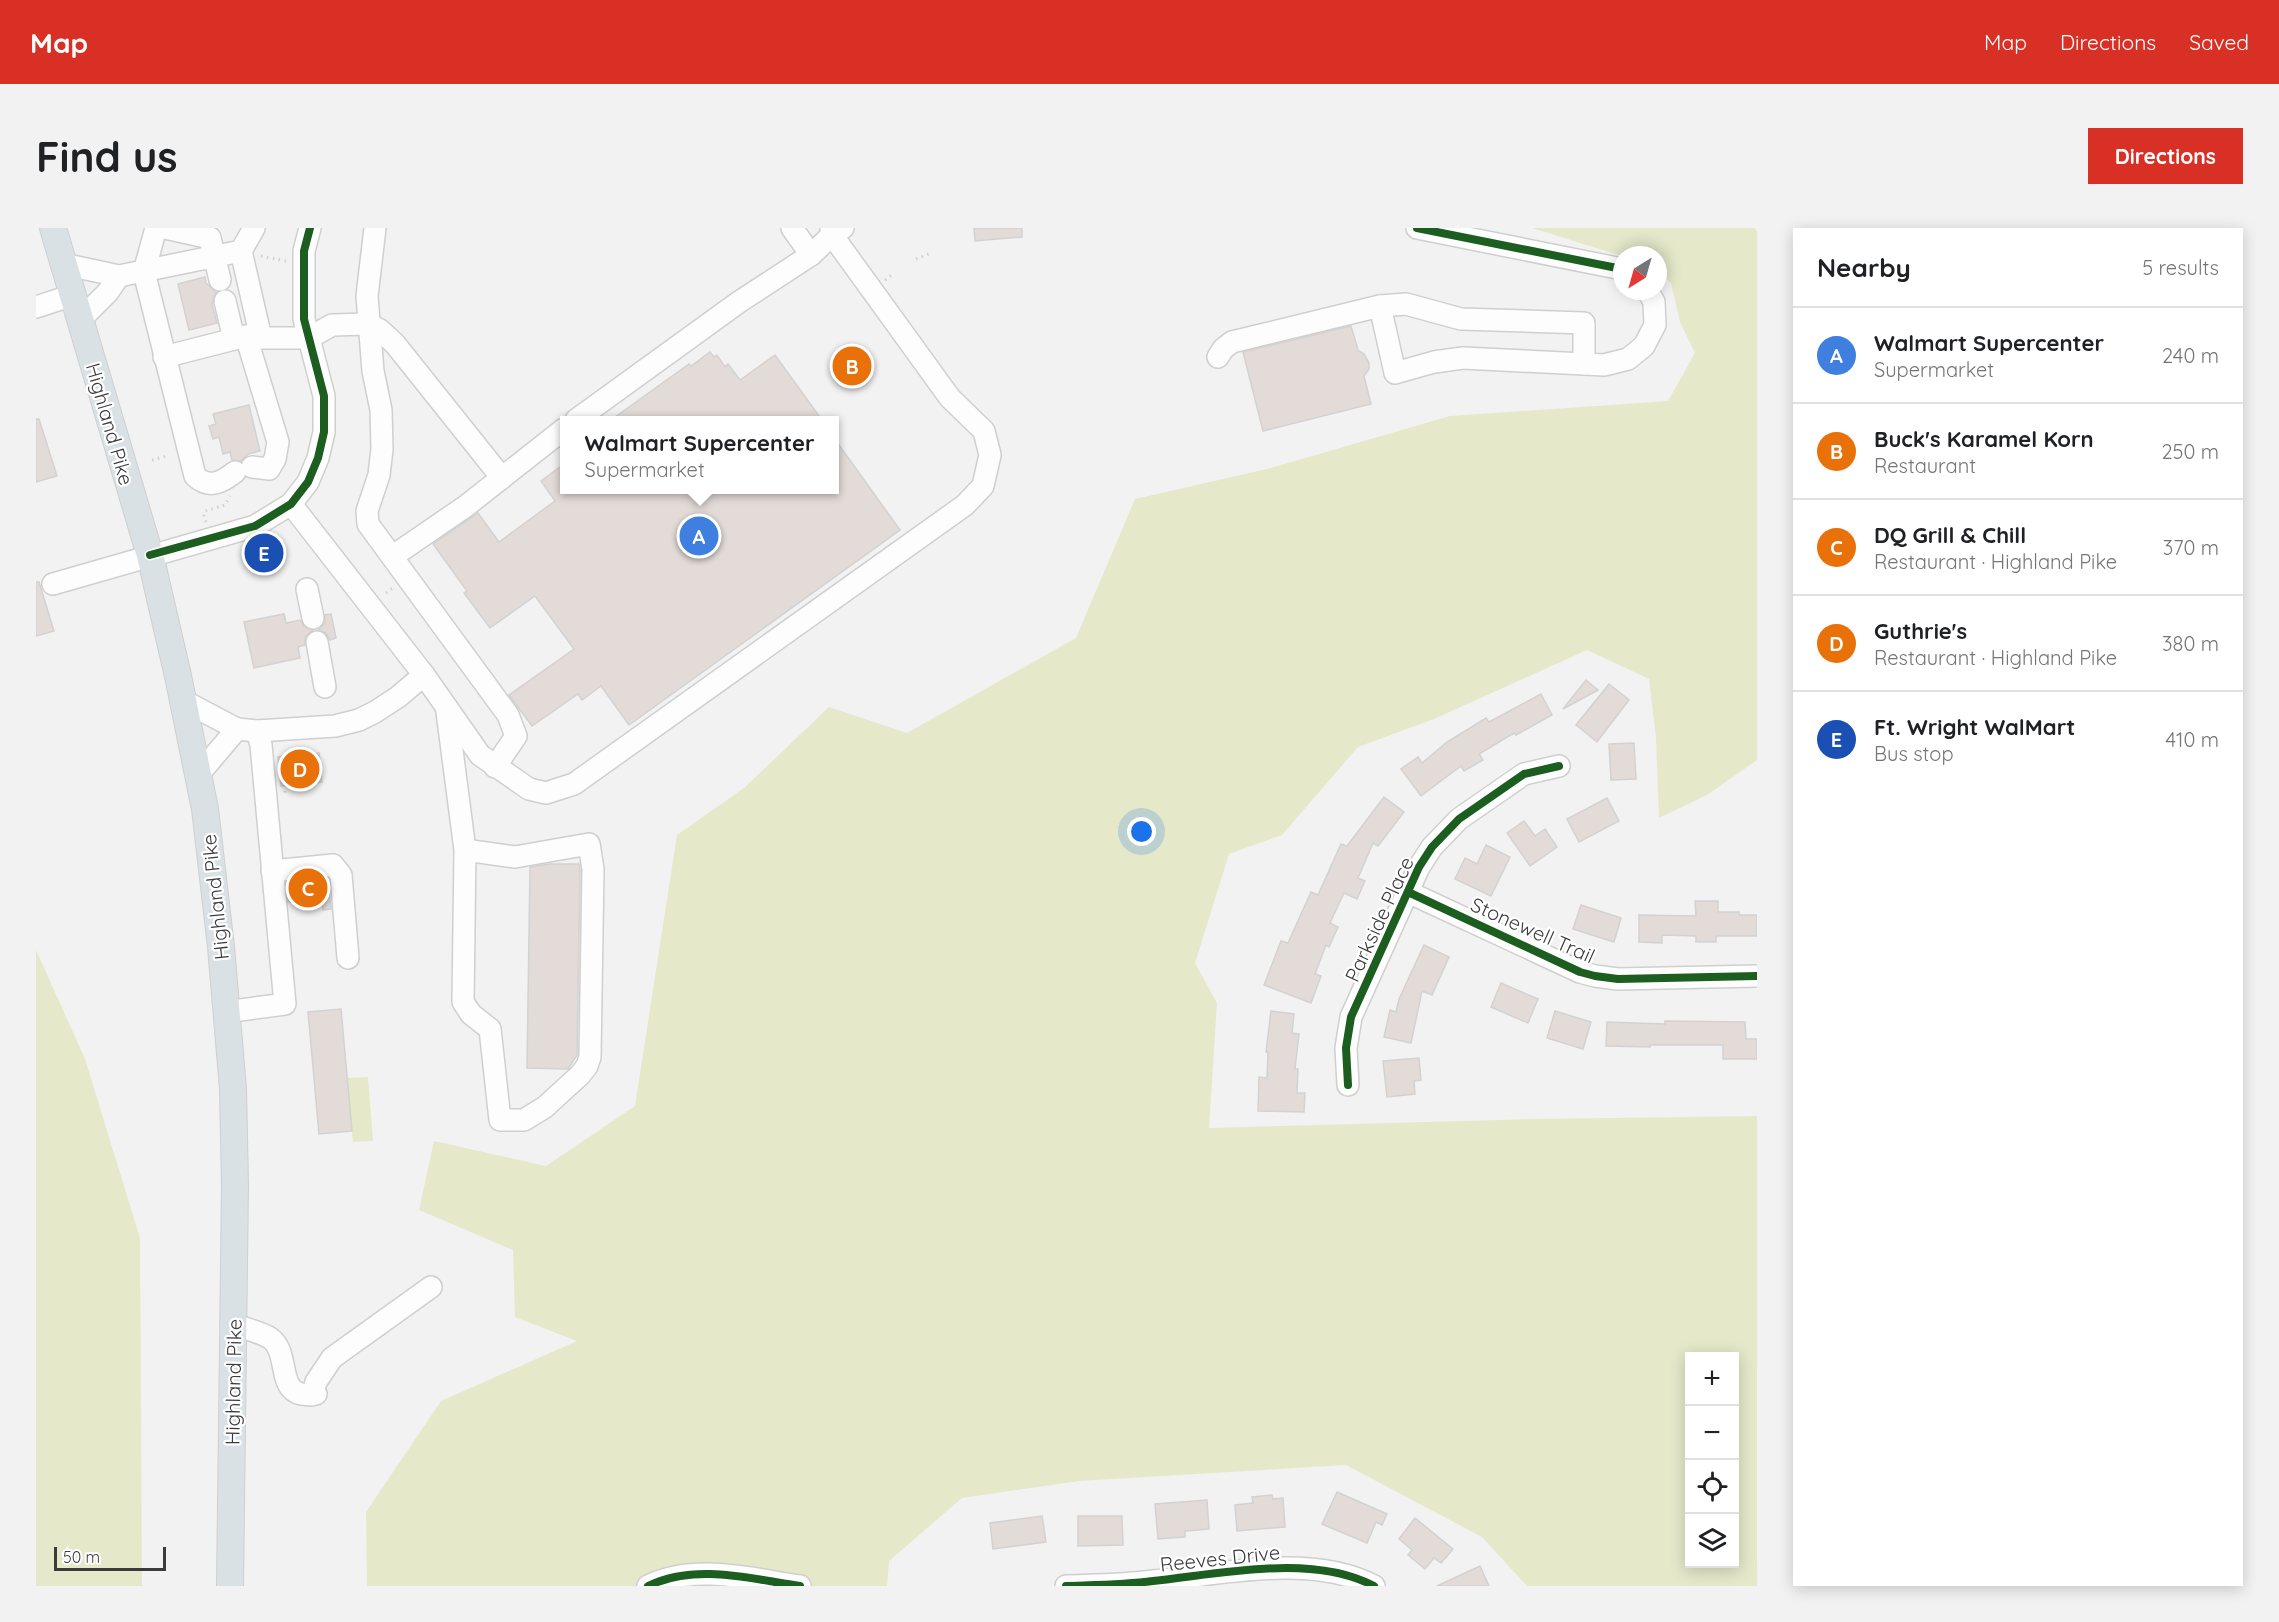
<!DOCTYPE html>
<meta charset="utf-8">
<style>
:root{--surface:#fff;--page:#f2f2f2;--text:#202124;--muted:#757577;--line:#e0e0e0;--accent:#d93025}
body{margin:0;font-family:Quicksand,sans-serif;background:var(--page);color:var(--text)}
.controls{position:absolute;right:18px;bottom:18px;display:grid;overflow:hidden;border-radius:0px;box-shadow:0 3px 15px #0003}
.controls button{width:54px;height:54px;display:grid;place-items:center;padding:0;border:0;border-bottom:2px solid var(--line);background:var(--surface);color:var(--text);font:30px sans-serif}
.compass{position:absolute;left:1577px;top:18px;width:54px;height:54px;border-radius:50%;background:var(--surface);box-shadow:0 3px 15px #0003;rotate:217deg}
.scale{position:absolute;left:18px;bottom:15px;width:112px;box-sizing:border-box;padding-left:6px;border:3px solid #3b3b3c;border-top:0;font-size:16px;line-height:21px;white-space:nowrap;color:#3b3b3c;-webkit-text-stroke:4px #fff;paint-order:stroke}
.you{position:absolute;left:1106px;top:604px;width:21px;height:21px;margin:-15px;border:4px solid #fff;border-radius:50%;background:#1a73e8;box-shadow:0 0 0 9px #1a73e833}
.badge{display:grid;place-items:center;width:39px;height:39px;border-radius:50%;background:var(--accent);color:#fff;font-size:20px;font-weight:700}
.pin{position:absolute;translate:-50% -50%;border:3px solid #fff;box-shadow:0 2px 6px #0006}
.popup{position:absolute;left:524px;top:188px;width:279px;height:78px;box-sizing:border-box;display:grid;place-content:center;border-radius:0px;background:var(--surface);filter:drop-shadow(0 2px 4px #0005);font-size:20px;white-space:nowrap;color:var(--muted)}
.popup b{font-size:22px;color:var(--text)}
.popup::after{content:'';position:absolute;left:50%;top:100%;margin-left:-12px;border:12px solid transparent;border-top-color:var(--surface)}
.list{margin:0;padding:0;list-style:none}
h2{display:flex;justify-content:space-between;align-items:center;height:78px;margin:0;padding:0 24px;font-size:26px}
h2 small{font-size:20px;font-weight:400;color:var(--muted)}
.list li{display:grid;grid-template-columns:39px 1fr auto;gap:18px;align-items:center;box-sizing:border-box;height:96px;padding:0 24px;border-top:2px solid var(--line)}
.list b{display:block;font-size:22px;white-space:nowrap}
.list p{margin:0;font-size:20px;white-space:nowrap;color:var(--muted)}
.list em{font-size:20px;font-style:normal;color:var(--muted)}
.icon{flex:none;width:33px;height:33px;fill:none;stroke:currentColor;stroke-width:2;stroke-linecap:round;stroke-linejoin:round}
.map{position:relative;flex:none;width:1721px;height:1358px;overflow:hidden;border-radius:0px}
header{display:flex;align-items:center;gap:36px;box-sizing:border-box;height:84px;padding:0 30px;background:var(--accent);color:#fff}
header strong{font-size:28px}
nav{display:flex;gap:33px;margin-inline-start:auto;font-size:21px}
.intro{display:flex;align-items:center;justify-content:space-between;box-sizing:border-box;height:144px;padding:0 36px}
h1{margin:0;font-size:42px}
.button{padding:15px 27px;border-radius:0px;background:var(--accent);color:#fff;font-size:21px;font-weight:700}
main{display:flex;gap:36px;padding:0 36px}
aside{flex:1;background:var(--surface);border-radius:0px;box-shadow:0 3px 15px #0003}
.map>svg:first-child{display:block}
.green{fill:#e5e9ca;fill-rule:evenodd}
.building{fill:#e3dbd8;stroke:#d2d2d2;stroke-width:1.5}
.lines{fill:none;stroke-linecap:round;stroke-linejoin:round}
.minor-casing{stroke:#cfcfcf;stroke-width:24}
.major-casing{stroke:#cfcfcf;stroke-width:28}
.path{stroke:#d0d0d0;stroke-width:3;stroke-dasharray:1.5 4.5;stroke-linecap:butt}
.minor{stroke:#fdfdfd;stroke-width:21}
.major{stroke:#d9e1e4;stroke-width:26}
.cycleway-casing{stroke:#fff;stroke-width:11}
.cycleway{stroke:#1b5e20;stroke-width:8}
.labels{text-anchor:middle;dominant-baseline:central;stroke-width:4.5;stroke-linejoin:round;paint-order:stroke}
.street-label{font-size:20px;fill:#3b3b3c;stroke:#fff}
</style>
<header>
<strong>Map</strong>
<nav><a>Map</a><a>Directions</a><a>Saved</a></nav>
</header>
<div class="intro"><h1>Find us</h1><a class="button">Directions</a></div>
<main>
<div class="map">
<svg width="1721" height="1358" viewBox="0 0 1721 1358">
<rect width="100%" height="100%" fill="#f2f2f2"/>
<g class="green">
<path d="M1496,0H1719L1721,4V532L1671,567L1623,590L1620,510L1613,451L1551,422L1398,491L1322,519L1246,607L1193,626L1159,735L1181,775L1173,900L1500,891L1721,888V1358H1491L1446,1309L1310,1237L1043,1253L926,1270L853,1333L851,1358H331L330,1284L405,1173L541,1113L479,1089L477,1022L383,982L398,913L510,938L599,878L641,607L708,560L793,479L871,505L1040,410L1099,271L1231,241L1414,188L1632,173L1659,125L1644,94L1635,55L1622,44V27L1586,28ZM1654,1128H1698V1336H1654Z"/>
<polygon points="0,722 49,831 104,1010 106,1358 0,1358"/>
<polygon points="332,849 337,913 317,914 311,850"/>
</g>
<g class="building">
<polygon points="938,0 986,0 986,9 939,13"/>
<polygon points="169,49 170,55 180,64 176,76 181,95 153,102 142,56"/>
<polygon points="1315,98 1322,122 1328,126 1333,135 1333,141 1328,148 1335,176 1227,203 1207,124"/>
<polygon points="674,124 678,129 681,127 689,139 692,136 704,152 739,127 786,192 575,192 653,136 655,138"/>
<polygon points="213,177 224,223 212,226 205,233 196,232 194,224 187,226 183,209 177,211 173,198 180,196 177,186"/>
<polygon points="0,191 3,191 21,248 0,254"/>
<polygon points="798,210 864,302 593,497 565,458 546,472 542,466 496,498 473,467 538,421 499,368 454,400 428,365 431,363 397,316 442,285 463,314 519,273 505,253 528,236 528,261 798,261"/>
<polygon points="0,354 3,354 18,403 0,408"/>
<polygon points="248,386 250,395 264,392 268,399 277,402 269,409 269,417 262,419 264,430 218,440 208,394"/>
<polygon points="295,386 300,410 294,412 290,405 282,402 289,395 289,387"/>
<polygon points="1550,452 1562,462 1527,481"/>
<polygon points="1573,456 1593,472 1561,514 1540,497"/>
<polygon points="1505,466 1516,487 1480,507 1478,505 1443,526 1447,532 1428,543 1425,538 1385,568 1365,541 1382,529 1386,535 1411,514 1450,490 1453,494"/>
<polygon points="1598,515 1600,551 1575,552 1573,516"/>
<polygon points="283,525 286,554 245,558 242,529"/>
<polygon points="1348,569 1368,584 1342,618 1337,615 1322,650 1329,653 1321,671 1308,665 1294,695 1302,699 1293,719 1290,717 1279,746 1285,748 1275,775 1228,757 1245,713 1252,715 1275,664 1282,667 1305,616 1311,618"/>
<polygon points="1571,570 1583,593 1543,614 1531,591"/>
<polygon points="1488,593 1499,608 1509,601 1521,619 1494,638 1471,605"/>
<polygon points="1450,617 1474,629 1455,668 1419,651 1429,630 1441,636"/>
<polygon points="514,636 543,636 544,642 541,827 532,841 491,840 494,639"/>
<polygon points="291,650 295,681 287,682 286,671 252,674 251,654"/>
<polygon points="1659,673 1682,673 1682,684 1703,684 1703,687 1721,687 1721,708 1680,708 1680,714 1660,714 1660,708 1626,707 1626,715 1603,714 1603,687 1660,688"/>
<polygon points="1545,677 1585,690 1578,714 1537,701"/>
<polygon points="1388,717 1413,729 1396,767 1386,763 1375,815 1348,809 1354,782 1360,784 1363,771"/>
<polygon points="1465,755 1502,771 1492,795 1455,779"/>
<polygon points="305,781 316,903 283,906 272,784"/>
<polygon points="1235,783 1258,786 1256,805 1263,806 1259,841 1262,841 1261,865 1269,865 1268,884 1222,883 1223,849 1231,850 1232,824 1230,824"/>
<polygon points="1519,783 1555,794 1547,821 1511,810"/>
<polygon points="1629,793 1709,794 1710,811 1721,811 1721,831 1687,831 1687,817 1614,817 1614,819 1570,818 1571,794 1629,796"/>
<polygon points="1383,830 1385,852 1378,853 1379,866 1351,869 1347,833"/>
<polygon points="1301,1264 1351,1286 1346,1297 1340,1294 1331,1315 1286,1296"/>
<polygon points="1236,1267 1237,1271 1247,1270 1249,1299 1201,1303 1199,1277 1217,1275 1216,1269"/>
<polygon points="1171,1272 1173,1301 1149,1303 1149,1309 1122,1311 1119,1276"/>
<polygon points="1006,1288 1010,1314 957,1321 954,1295"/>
<polygon points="1042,1288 1086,1288 1087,1317 1042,1318"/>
<polygon points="1379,1290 1417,1321 1405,1335 1398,1330 1389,1341 1372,1327 1376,1322 1363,1311"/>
<polygon points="1444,1338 1453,1358 1401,1358"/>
</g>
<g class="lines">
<g class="minor-casing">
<g id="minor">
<path d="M120,0L108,44L159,248C173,261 185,255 199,244"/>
<polyline points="129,0 174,10 184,52"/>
<polyline points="339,0 331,68 337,143 345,182 346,221 343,247 331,283 332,296 472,487 480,508 459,539"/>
<polyline points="756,0 775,27"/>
<polyline points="1381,0 1586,41"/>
<polyline points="205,23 218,0"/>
<polyline points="27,36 83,48 205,23 225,110"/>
<polyline points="189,73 198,111"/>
<polyline points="1344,78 1359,145 1398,134 1427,130 1568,137 1592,131 1608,118 1619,97 1618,74 1612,63"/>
<polyline points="0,79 37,67"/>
<polyline points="44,92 72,64 83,48"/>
<polyline points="210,108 242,214 239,231 233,241 216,239"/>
<polyline points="128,129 210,108 225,110 273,110 296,97 332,96 344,102 359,116 466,250"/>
<polyline points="1182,129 1187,121 1196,114 1344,78 1370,76 1425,91 1548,95 1548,136"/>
<polyline points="540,192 703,74 775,27 796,7 807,0"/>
<polyline points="255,276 388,447 444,527 493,561 510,565 538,556 929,277 947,258 954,227 948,203 914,170 796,7 795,0"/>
<polyline points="357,328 430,278 528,201"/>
<polyline points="17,356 219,298 255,276 272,254 282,230 288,204 288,168 268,91 268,23 274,0"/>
<polyline points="271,361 277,390"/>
<polyline points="281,414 289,459"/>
<polyline points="146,472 201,501 221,503 299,498 323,492 339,484 362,469 388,447"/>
<polyline points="411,484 429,622 427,774 435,786 454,801 464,892 488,892 509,879 544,847 551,838 554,829 557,641 553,616 479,629 429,622"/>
<polyline points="162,547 201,501"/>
<polyline points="236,643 297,637 305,647 312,730"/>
<polyline points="1372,664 1544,744 1559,748 1582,751 1721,748"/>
<polyline points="190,784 249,776 225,517 221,503"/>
<polyline points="1312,857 1310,820 1315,789 1383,639 1396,619 1423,591 1488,546 1523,538"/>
<path d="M198,1096C209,1101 224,1104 234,1110C257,1126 236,1173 280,1166"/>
<polyline points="276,1167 280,1154 296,1130 395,1059"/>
<path d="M612,1358C660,1335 715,1351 764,1358"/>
<path d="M1030,1358C1059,1357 1088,1357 1117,1353C1185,1346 1276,1325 1338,1358"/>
</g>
</g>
<g class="major-casing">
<polyline id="major" points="17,0 114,327 142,448 169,581 185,719 197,861 199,957 194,1358"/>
</g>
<g class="path">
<polyline points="225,28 250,33"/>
<polyline points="880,31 893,26"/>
<polyline points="849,52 857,46"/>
<polyline points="116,232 131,228"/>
<polyline points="170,294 168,288 169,283 189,277 194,268"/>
<polyline points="350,365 358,359"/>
<polyline points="264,518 265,527"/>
<polyline points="249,557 249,565"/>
</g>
<use href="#minor" class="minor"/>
<use href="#major" class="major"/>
<g class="cycleway-casing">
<g id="cycleway">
<polyline points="1381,0 1586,41"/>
<polyline points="114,327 219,298 255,276 272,254 282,230 288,204 288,168 268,91 268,23 274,0"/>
<polyline points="1372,664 1544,744 1559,748 1582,751 1721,748"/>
<polyline points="1312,857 1310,820 1315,789 1383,639 1396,619 1423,591 1488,546 1523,538"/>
<path d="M612,1358C660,1335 715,1351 764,1358"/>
<path d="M1030,1358C1059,1357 1088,1357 1117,1353C1185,1346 1276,1325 1338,1358"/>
</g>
</g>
<use href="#cycleway" class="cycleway"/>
</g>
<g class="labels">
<g class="street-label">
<text transform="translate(74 196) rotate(74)">Highland Pike</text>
<text transform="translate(179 669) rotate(-96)">Highland Pike</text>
<text transform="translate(1343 691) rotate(-65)">Parkside Place</text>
<text transform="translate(1497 702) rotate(24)">Stonewell Trail</text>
<text transform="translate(197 1154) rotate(-89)">Highland Pike</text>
<text transform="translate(1184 1330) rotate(-6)">Reeves Drive</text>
</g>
</g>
</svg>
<div class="controls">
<button>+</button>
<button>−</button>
<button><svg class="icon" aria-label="locate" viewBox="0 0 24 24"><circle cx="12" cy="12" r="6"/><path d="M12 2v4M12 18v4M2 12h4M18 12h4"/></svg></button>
<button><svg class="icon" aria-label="layers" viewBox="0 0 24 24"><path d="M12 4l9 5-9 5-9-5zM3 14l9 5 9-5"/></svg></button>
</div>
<svg class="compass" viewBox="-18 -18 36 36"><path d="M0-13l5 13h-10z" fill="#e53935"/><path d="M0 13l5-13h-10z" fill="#757577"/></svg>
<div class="scale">50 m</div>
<div class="you"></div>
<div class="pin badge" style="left:663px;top:308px;background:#3f7fe0">A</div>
<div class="popup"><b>Walmart Supercenter</b>Supermarket</div>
<div class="pin badge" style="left:816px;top:138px;background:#e8710a">B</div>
<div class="pin badge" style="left:272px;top:660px;background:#e8710a">C</div>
<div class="pin badge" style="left:264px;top:541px;background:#e8710a">D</div>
<div class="pin badge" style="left:228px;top:325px;background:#1a4fb4">E</div>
</div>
<aside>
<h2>Nearby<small>5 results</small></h2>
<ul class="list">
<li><span class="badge" style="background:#3f7fe0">A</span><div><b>Walmart Supercenter</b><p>Supermarket</p></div><em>240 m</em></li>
<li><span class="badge" style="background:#e8710a">B</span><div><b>Buck's Karamel Korn</b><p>Restaurant</p></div><em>250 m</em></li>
<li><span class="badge" style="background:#e8710a">C</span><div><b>DQ Grill &amp; Chill</b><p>Restaurant · Highland Pike</p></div><em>370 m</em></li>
<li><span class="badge" style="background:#e8710a">D</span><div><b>Guthrie's</b><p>Restaurant · Highland Pike</p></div><em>380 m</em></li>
<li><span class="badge" style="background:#1a4fb4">E</span><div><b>Ft. Wright WalMart</b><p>Bus stop</p></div><em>410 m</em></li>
</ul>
</aside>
</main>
